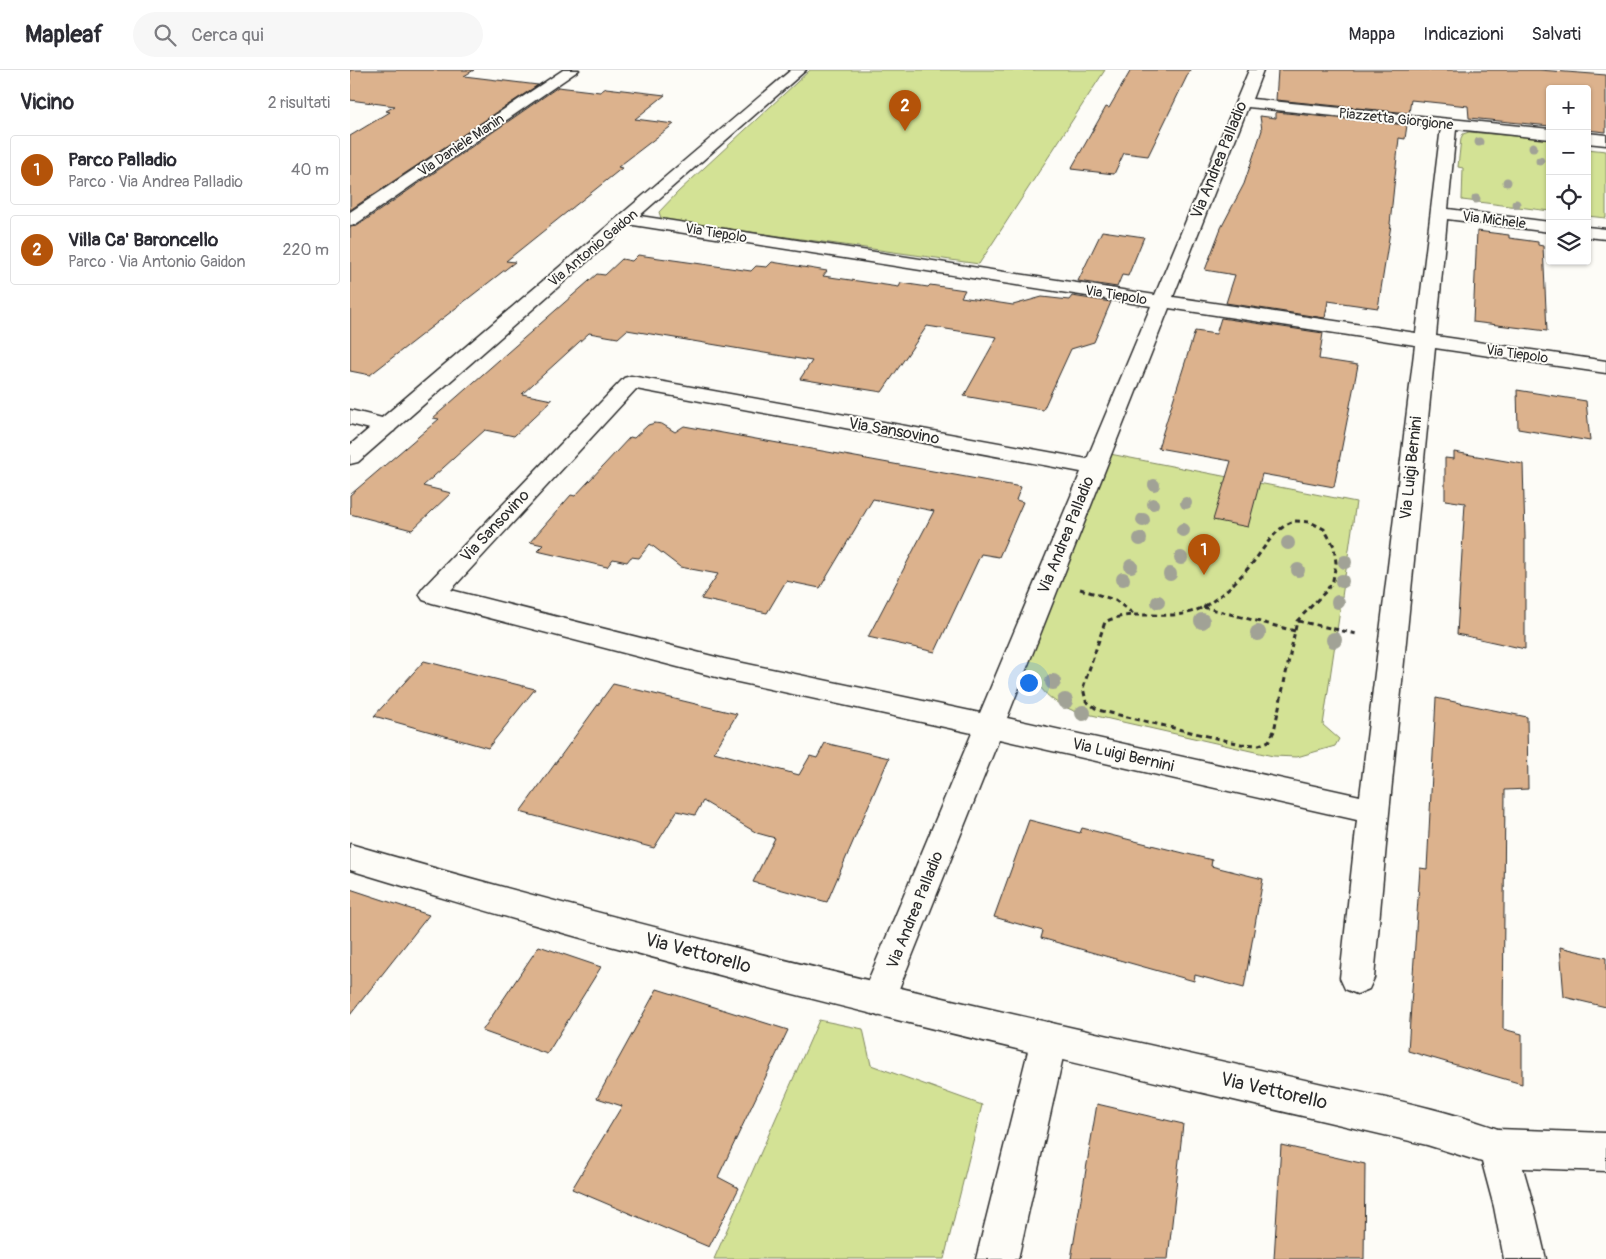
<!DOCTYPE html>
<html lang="it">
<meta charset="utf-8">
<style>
:root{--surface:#fff;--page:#f7f7f7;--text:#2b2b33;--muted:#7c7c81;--line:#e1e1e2;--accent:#b45309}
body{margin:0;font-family:Pangolin,sans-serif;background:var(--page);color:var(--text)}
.controls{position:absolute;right:15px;top:15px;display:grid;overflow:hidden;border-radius:5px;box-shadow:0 1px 4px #0004}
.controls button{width:45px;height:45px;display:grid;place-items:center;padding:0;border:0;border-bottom:1px solid var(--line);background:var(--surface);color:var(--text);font:25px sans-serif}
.you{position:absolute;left:678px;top:612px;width:18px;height:18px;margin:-12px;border:4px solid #fff;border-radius:50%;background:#1a73e8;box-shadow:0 0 0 8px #1a73e833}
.badge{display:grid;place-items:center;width:32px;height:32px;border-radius:50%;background:var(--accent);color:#fff;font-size:16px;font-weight:700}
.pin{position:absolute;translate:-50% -41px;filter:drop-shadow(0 1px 2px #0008)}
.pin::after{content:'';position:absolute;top:26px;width:18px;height:15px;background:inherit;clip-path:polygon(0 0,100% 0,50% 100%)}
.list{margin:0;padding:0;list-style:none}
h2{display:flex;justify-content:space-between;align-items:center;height:65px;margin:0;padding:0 20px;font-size:21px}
h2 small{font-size:16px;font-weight:400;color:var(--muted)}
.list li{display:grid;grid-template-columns:32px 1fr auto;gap:15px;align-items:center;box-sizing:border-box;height:70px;margin:0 10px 10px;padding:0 10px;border:1px solid var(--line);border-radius:5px}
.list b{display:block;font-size:19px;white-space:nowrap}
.list p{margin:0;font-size:16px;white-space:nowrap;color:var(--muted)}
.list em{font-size:16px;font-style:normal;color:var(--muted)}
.icon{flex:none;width:28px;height:28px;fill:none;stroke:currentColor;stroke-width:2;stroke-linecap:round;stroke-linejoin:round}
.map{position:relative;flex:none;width:1256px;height:1189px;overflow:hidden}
header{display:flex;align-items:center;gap:30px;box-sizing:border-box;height:70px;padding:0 25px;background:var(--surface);border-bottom:1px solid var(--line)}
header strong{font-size:24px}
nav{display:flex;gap:28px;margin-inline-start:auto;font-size:18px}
.search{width:350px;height:45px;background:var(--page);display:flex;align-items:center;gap:12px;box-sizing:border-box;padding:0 18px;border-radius:28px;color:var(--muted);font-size:19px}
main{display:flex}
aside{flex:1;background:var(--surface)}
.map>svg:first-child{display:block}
.green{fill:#d3e295;stroke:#7f8660}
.building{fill:#dcb28d;stroke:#2b2b2b}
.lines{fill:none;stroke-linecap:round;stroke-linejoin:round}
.street-casing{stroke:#2b2b2b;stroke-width:3}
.secondary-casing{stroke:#2b2b2b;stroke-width:3}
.path{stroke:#2b2b2b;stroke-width:3;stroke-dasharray:5 4;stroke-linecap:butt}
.street{fill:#fdfcf7;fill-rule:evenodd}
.secondary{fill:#fdfcf7;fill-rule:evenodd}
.tree{fill:#a1a296}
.labels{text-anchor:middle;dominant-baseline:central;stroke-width:4;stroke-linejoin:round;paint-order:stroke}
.far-street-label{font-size:14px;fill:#2b2b2b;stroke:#fdfcf7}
.street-label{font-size:16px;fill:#2b2b2b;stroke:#fdfcf7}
.near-street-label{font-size:19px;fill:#2b2b2b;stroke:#fdfcf7}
</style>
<header>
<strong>Mapleaf</strong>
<div class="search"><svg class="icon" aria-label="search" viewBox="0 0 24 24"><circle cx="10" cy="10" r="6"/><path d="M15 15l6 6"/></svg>Cerca qui</div>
<nav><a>Mappa</a><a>Indicazioni</a><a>Salvati</a></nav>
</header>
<main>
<aside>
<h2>Vicino<small>2 risultati</small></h2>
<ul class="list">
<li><span class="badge">1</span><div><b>Parco Palladio</b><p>Parco · Via Andrea Palladio</p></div><em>40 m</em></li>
<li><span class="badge">2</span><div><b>Villa Ca' Baroncello</b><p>Parco · Via Antonio Gaidon</p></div><em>220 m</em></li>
</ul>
</aside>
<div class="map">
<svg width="1256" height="1189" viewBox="0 0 1256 1189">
<rect width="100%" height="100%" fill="#fdfcf7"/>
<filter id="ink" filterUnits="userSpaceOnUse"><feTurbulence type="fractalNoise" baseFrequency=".02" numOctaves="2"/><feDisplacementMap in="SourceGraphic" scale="10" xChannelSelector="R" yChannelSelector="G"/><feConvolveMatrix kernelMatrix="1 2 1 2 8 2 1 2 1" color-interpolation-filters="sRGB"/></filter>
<g filter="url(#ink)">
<g class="green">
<polygon points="460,0 755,0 629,194 323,151 311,148 309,142 328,122"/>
<polygon points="1119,62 1200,69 1200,141 1112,130 1113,98 1108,97 1111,68 1113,64"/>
<polygon points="1237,79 1256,81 1256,148 1237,146"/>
<path d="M760,384L1006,432L973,655L989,669L985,676L947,687L923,686L724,641C696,629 694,622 677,599Z"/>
<polygon points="469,950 513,959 521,995 632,1035 594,1189 364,1189"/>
</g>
<g class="building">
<polygon points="0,0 124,0 114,6 188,15 0,140 0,66 40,42 36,41 45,36 0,30"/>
<polygon points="781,0 840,0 798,86 774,83 764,104 721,99 756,37 759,38"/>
<polygon points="928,0 1189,0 1256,5 1256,62 1237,60 1237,19 1200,19 1200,56 1119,48 1118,36 1061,30 1059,43 926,30"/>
<polygon points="208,17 250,22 256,18 315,25 285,49 324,54 268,97 272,98 156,191 165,192 20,305 0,301 0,157 7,156"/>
<polygon points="926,42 1057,55 1055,69 1049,68 1040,154 1041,155 1028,238 978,231 975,248 876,233 885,205 855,200 871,158 894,114 912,60 910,46 926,48"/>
<polygon points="752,161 794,167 778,206 772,205 767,217 728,211"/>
<polygon points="1127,161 1159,165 1159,168 1188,172 1188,175 1193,176 1197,261 1123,252"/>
<polygon points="288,185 401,201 406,196 417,197 422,192 477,201 473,206 549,217 551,213 578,217 580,215 615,220 611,227 663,235 692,227 719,230 722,226 761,232 744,272 721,279 693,340 614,326 647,267 577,256 532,322 450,309 462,291 277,260 268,268 239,263 172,324 202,330 164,366 135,360 73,416 101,423 62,460 0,444 0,425 89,349 83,348 247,204 255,205 272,189 282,191"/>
<polygon points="871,248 973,263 969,289 1008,295 984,417 912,404 898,457 863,450 881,391 808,378 845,261 866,264"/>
<polygon points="1167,320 1236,331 1240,371 1168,359"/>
<polygon points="305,353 312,354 325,362 334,356 671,417 666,430 673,432 649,487 631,484 585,582 518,567 584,441 523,429 470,518 436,511 417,543 351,529 368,504 330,497 300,474 289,488 281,487 277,492 263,489 257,497 187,481 193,475 180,472 221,425 225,426 280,367 284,368 298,355"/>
<polygon points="1104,382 1173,394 1175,467 1175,579 1107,564 1115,433 1095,430 1095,388 1104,389"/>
<polygon points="74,591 117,602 185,619 138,678 24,646"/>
<polygon points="263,614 387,644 364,682 449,705 460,686 467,688 475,673 539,688 477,832 403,812 425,768 407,763 353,731 345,745 327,741 304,778 170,742"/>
<polygon points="1086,628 1177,647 1178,719 1155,720 1153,959 1172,964 1172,1014 1058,981 1070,798 1077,799"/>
<polygon points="679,750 730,763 732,758 862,790 861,796 913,809 894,918 845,905 844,911 691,868 693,861 644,847"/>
<polygon points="0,819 79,845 0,945"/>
<polygon points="189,876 251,897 197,984 132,961"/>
<polygon points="1210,877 1256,888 1256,937 1214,927"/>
<polygon points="307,919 438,960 368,1107 389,1118 359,1177 222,1119 272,1036 247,1028"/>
<polygon points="747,1034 833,1054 818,1189 721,1189"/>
<polygon points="931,1075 1015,1094 1014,1189 924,1189"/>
</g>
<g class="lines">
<g class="street-casing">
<g id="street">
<polygon points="213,0 229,0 6,154 0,155 0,142"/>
<path d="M899,0H913L902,29L1200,59V69L1106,59L1098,139L1200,152V162L1097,149L1086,266L1256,291V303L1085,278L1038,753L1024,908L1019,919L1007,924L995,919L990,908L1007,750L649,669L540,941L528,946L516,941L510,930L622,663L374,609L82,533L73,530L69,524L73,518L274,308L281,306L737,389L801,236L277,154L271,153L268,149L271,145L277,144L805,225ZM898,37L1091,57L1066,263L823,227ZM819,238L1065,275L1010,726L657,648ZM286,319L731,402L630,643L374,589L101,520Z"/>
<polygon points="1237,63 1256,65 1256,75 1237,73"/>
<polygon points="1237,157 1256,159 1256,169 1237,167"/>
<polygon points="0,340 44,351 47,356 44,361 36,363 0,354"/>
<polygon points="699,952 712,957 717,969 668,1189 626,1189 681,969 686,957"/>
<polygon points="1147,1059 1256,1063 1256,1101 1147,1097 1133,1092 1128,1078 1133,1064"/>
</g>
</g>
<g class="secondary-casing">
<g id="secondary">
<polygon points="441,0 456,0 8,392 0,394 0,375"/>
<path d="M0,774C241,844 484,904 728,959C813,978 897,997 981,1016C1041,1029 1103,1041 1161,1064C1177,1104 1186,1147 1196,1189H1154L1144,1137L1132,1092L1077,1075C807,1012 536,951 268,878C178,854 89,827 0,800Z"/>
</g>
</g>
<g class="path">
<path d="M945,451L960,452L974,459L984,476L986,493L983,510L977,520L947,551L924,661L919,671L909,675L891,674L748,640L736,631L733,618L755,552C786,536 823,555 855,536C872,526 887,511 900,496C914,480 924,457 945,451Z"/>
<polyline points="730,519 765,530 786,546"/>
<polyline points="853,537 945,561"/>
<polyline points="948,551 1007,564"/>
</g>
<use href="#street" class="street"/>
<use href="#secondary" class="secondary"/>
</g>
<g class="tree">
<circle cx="1129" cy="72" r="4.5"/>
<circle cx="1183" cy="77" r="4.5"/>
<circle cx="1190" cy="91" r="4.5"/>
<circle cx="1157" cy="112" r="4.5"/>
<circle cx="1126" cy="129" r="4.5"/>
<circle cx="1166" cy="134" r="4.5"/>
<circle cx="804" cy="415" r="6"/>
<circle cx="836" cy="433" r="6"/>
<circle cx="803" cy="434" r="6"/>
<circle cx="793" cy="450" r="7"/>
<circle cx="833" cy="460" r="7"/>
<circle cx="790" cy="469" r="7"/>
<circle cx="938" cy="473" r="7"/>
<circle cx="859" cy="485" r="7"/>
<circle cx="831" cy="488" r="7"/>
<circle cx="995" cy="492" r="7"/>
<circle cx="781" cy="496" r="7"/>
<circle cx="948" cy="500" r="7"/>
<circle cx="820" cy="504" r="7"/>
<circle cx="773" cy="509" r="7"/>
<circle cx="992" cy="511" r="7"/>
<circle cx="808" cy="532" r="7"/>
<circle cx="988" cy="532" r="7"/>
<circle cx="852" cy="551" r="8"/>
<circle cx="908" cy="563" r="8"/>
<circle cx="984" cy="570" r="8"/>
<circle cx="703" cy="612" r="8"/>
<circle cx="715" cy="631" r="8"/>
<circle cx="733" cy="643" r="8"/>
</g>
</g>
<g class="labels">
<g class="far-street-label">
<text transform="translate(1046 49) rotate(6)">Piazzetta Giorgione</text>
<text transform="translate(111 75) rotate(-34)">Via Daniele Manin</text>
<text transform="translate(1144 150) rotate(7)">Via Michele</text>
<text transform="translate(366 163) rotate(9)">Via Tiepolo</text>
<text transform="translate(243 178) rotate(-40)">Via Antonio Gaidon</text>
<text transform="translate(766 225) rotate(9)">Via Tiepolo</text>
<text transform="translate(1167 284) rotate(8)">Via Tiepolo</text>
</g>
<g class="street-label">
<text transform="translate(869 90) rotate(-68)">Via Andrea Palladio</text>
<text transform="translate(544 361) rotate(10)">Via Sansovino</text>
<text transform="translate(1061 398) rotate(-84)">Via Luigi Bernini</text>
<text transform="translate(145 456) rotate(-47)">Via Sansovino</text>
<text transform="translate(716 465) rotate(-68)">Via Andrea Palladio</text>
<text transform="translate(773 685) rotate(13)">Via Luigi Bernini</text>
<text transform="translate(565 840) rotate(-68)">Via Andrea Palladio</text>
</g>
<g class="near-street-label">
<text transform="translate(348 883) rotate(15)">Via Vettorello</text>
<text transform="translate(924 1021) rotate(13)">Via Vettorello</text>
</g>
</g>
</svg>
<div class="controls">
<button>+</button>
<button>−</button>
<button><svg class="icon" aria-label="locate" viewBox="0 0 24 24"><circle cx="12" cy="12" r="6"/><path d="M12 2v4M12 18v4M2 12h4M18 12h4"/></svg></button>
<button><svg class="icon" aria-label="layers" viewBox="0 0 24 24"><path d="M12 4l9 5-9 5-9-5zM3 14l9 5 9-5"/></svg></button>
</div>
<div class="you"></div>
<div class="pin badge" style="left:854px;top:505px">1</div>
<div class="pin badge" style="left:555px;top:61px">2</div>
</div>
</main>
